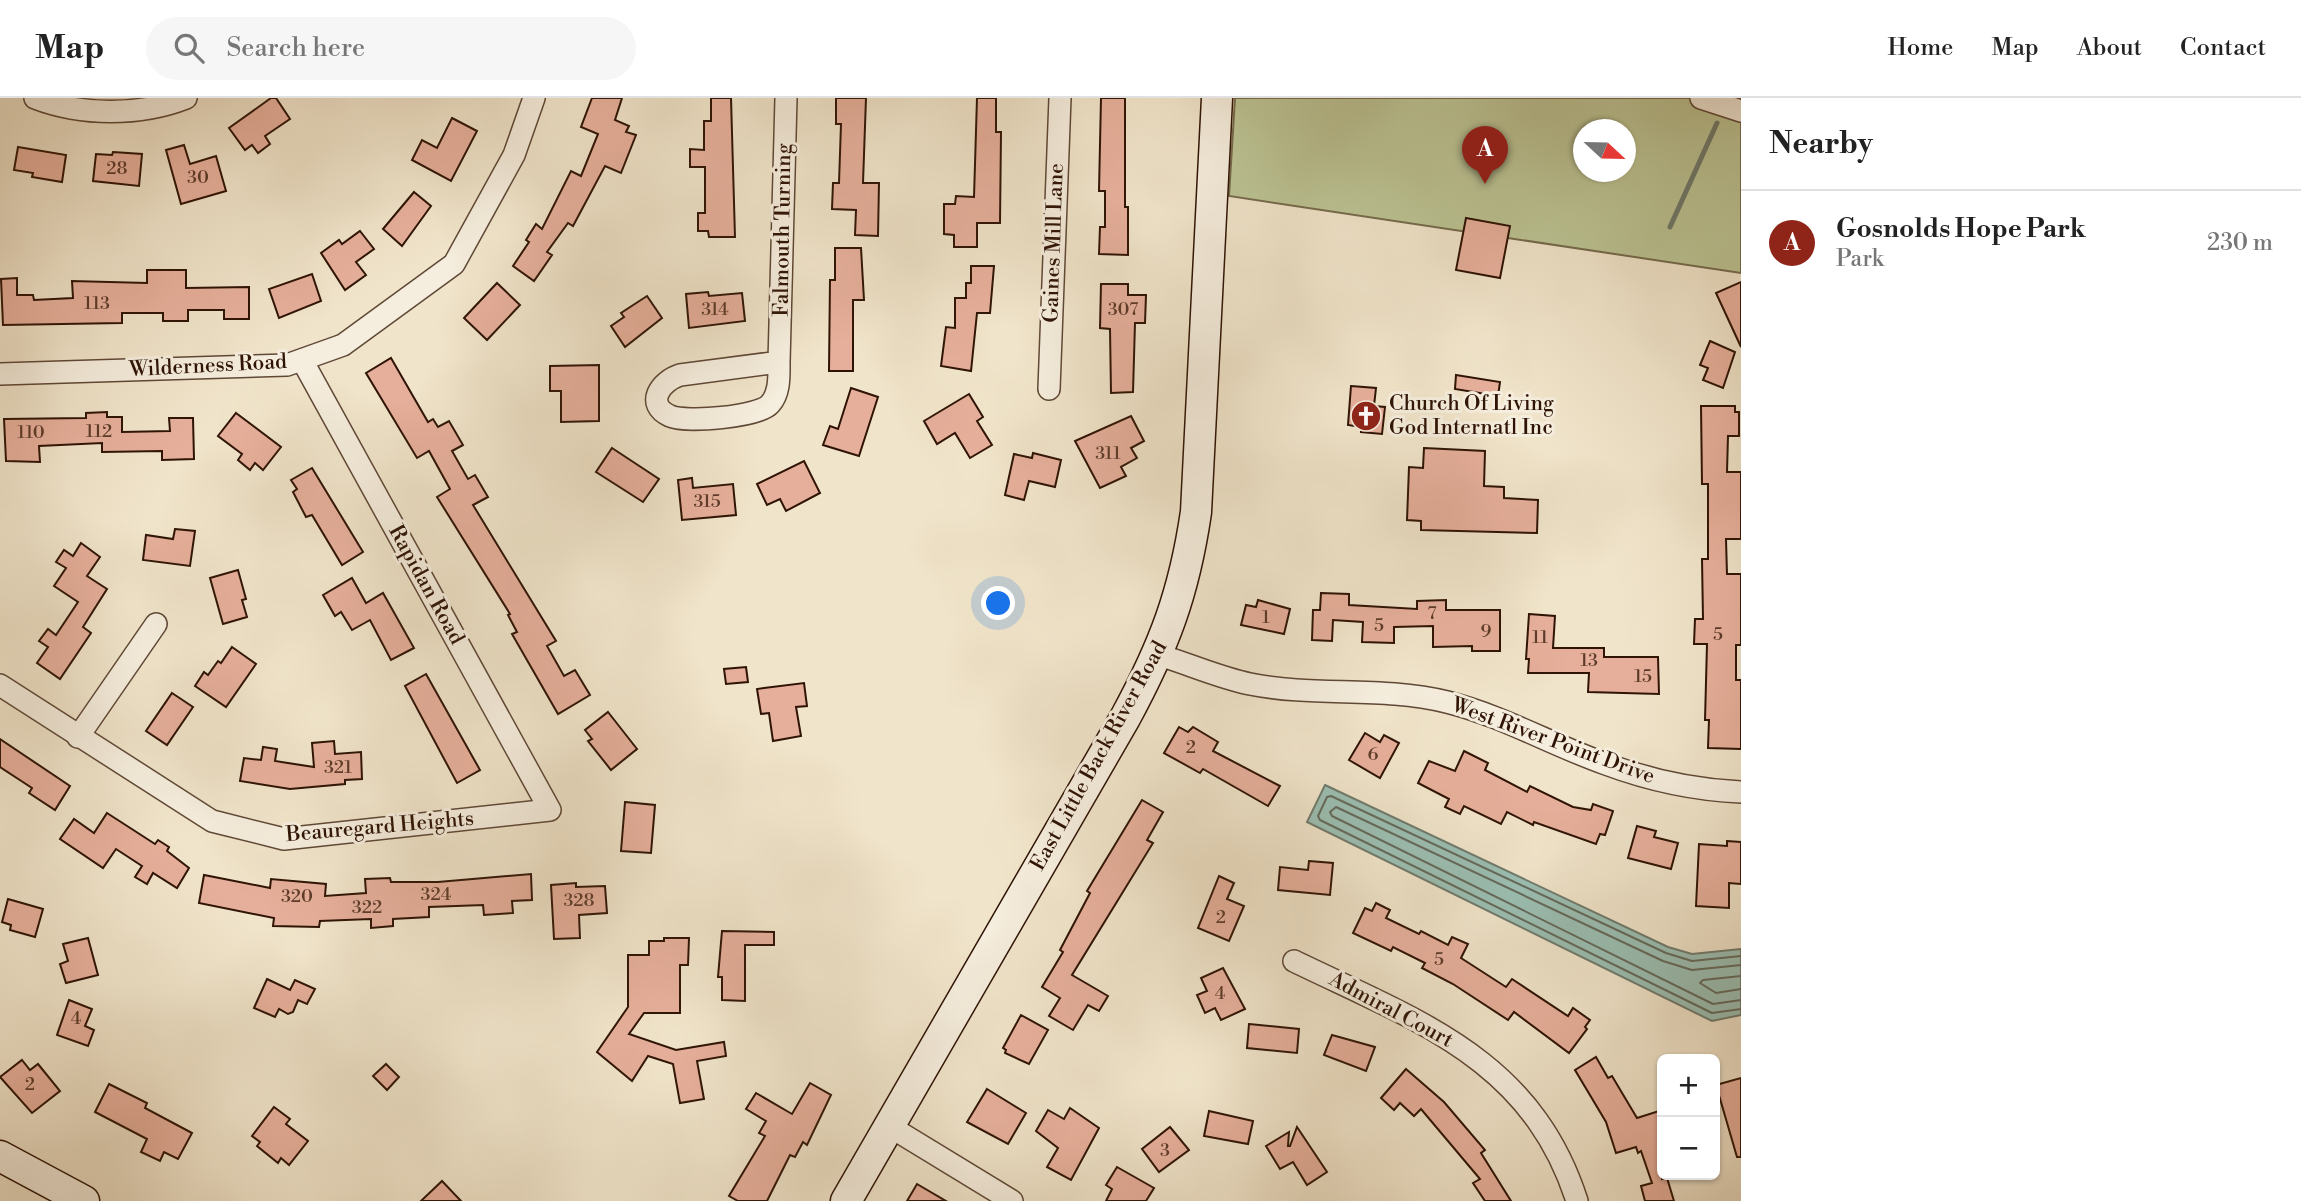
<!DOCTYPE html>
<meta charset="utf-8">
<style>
:root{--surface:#fff;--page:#f6f6f6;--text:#222;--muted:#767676;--line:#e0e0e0;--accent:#8f2418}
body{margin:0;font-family:"Libre Bodoni",serif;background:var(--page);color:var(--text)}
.controls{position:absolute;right:21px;bottom:21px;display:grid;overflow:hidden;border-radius:10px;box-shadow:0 2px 5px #0004}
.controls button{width:63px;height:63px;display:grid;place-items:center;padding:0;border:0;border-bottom:2px solid var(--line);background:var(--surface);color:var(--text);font:35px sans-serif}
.compass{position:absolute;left:1573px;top:21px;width:63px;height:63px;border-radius:50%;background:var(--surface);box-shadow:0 2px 5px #0004;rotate:112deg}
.you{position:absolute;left:999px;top:506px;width:24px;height:24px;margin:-18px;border:5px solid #fff;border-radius:50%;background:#1a73e8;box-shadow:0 0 0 10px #1a73e833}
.badge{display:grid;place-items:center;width:46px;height:46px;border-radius:50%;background:var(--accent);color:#fff;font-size:23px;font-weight:700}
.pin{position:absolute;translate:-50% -58px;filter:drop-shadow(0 2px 4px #0008)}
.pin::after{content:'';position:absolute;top:37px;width:24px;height:21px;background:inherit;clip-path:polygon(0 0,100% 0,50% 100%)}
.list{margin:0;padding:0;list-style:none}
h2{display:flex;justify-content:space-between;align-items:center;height:91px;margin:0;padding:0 28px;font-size:30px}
h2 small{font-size:23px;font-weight:400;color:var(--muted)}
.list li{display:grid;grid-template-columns:46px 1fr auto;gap:21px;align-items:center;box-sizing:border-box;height:105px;padding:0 28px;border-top:2px solid var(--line)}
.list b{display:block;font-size:26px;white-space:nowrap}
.list p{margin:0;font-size:23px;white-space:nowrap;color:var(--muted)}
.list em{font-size:23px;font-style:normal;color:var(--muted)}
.icon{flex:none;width:38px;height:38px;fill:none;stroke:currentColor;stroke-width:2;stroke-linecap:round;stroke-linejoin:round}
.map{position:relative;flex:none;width:1741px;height:1103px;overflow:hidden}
header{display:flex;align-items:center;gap:42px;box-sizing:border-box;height:98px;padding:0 35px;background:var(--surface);border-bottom:2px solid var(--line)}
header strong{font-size:33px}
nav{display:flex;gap:38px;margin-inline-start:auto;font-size:24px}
.search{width:490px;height:63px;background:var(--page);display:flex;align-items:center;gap:18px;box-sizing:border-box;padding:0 24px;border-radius:38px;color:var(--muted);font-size:26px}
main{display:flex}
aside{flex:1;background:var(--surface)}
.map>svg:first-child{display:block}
.green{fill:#bcc495;stroke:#766c4d;stroke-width:2;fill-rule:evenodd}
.water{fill:#9bbfb3;stroke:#707b6d;stroke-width:2}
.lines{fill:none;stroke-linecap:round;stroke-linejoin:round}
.shore{stroke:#656a5c;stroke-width:2}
.stream{stroke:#707b6d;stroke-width:5}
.building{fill:#e6af9b;stroke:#2f1405;stroke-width:2}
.street-casing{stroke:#5f4836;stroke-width:24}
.secondary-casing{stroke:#2f1405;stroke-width:33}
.street{stroke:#f5eddd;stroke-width:21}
.secondary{stroke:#f5eddd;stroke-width:30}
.labels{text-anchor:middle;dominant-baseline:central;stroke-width:6;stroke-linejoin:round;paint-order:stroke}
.number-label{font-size:18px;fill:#5d3b2a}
.street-label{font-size:21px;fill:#2f1405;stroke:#f5eddd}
.poi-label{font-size:21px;fill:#2f1405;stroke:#f5eddd;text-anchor:start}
</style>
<header>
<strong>Map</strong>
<div class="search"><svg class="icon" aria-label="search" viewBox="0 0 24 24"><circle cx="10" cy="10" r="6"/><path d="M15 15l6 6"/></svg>Search here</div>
<nav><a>Home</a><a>Map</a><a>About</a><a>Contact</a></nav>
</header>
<main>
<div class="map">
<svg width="1741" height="1103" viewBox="0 0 1741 1103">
<rect width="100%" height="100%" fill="#f0e4ca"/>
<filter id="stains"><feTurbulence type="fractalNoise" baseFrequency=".00286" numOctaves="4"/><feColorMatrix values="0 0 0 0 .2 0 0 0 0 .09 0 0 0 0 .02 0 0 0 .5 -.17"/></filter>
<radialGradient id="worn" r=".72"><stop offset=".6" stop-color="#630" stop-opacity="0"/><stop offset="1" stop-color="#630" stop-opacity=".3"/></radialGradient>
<path class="green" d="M1235,0H1741V175L1229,98ZM1584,32H1626V74H1584Z"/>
<polygon class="water" points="1325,687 1668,849 1692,856 1741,851 1741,917 1712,923 1307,724"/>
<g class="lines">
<g class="shore">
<polyline points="1741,858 1692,863 1666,855 1331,698 1327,699 1318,718 1320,722 1712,915 1741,911"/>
<polyline points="1741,867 1692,872 1663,863 1336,709 1330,714 1332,718 1713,906 1741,902"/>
<polyline points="1741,878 1703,882 1700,885 1716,895 1741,891"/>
</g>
<polyline class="stream" points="1670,129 1717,25"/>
</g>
<g class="building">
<polygon points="271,0 276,0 290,21 265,38 270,46 258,55 252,47 245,52 229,30"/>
<polygon points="592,0 622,0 615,22 629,28 626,34 636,37 621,75 605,68 573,128 568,125 547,154 552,157 534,183 513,168 529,144 526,142 536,126 542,131 571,73 581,78 598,36 581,29"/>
<polygon points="711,0 731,0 735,139 709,139 708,133 698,133 698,115 705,115 705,69 690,69 690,51 704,52 704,23 711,23"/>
<polygon points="836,0 866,0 863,85 879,85 878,138 855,137 856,112 832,111 833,85 839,85 841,26 836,26"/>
<polygon points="977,0 996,0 996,34 1001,34 1000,125 977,125 977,149 954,149 954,137 944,136 944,106 955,106 956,98 974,99"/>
<polygon points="1101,0 1125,0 1125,109 1128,109 1128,157 1099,156 1100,129 1105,129 1105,93 1099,93"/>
<polygon points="452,20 477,33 451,83 412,62 422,42 437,50"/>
<polygon points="184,47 190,66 216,58 226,93 181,106 166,52"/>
<polygon points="18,49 66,57 62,84 32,79 33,75 14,72"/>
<polygon points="113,54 142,56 139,88 93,83 96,56 112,57"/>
<polygon points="414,94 431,108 402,148 383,131"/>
<polygon points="1466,120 1510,128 1500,180 1456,172"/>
<polygon points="360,133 374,151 356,164 366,177 345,192 321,155 339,142 342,146"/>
<polygon points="835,150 861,150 864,202 853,202 853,273 829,273 830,182 835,182"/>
<polygon points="971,168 994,168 990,215 977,215 971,273 941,268 946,229 955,230 955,200 966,200 966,185 971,185"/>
<polygon points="147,172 186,172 186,190 249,189 249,221 224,221 224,212 188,212 188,223 163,223 163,215 122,215 122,225 3,227 1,181 17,180 17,197 33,197 34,202 73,200 72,183 147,185"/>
<polygon points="312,176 321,203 279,220 269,191"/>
<polygon points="1741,184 1741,249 1716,195"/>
<polygon points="497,185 520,207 487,242 464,220"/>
<polygon points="1101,186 1128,186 1128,197 1146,197 1145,225 1135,225 1133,294 1111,295 1110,231 1100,230"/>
<polygon points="708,194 709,198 742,195 745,223 689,230 686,196"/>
<polygon points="647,198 662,220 625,249 611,228 624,219 621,215"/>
<polygon points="1710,243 1735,254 1723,290 1703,282 1708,270 1700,267"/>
<polygon points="391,260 428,324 433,321 438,329 449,323 463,347 452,353 468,381 475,377 488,399 473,407 556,543 547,548 564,578 575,572 590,597 558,616 512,536 517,534 508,517 510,516 437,399 450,391 429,353 417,360 366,275"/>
<polygon points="599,267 599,323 561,324 561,293 550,293 550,268"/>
<polygon points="1456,277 1500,284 1498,298 1455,291"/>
<polygon points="1351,288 1376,290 1374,308 1385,309 1382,336 1361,334 1361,329 1348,327"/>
<polygon points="851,290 878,299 859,358 823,347 830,328 838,331"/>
<polygon points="969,296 983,319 977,323 992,347 970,360 955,335 937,346 924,323"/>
<polygon points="1701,308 1735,308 1735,314 1739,314 1739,338 1728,338 1727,374 1741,374 1741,441 1726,441 1727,476 1741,476 1741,547 1736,547 1736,582 1741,582 1741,651 1708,650 1709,622 1705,622 1707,546 1694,546 1695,521 1703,521 1702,461 1708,461 1708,386 1702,386"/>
<polygon points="107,314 107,319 122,319 122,334 170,333 169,320 193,320 194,361 162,362 162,353 102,354 102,345 39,348 40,364 6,363 4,321 86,320 86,315"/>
<polygon points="236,315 281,349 263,372 255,365 250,372 238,362 242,356 218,338"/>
<polygon points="1131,318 1144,343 1131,350 1137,360 1121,369 1126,378 1100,390 1075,343"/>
<polygon points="612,350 659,381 643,404 596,374"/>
<polygon points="1424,350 1485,353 1484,388 1504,389 1504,400 1538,402 1537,435 1421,432 1421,423 1407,422 1409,369 1423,370"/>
<polygon points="1033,355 1061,362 1055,389 1029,383 1024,402 1005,397 1014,356 1032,360"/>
<polygon points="804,363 820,395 786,413 780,401 767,407 757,386"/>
<polygon points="312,370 363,454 342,467 312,417 306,419 293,394 297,391 291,382"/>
<polygon points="692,380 693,390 733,386 736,417 682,422 678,382"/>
<polygon points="175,431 195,433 190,468 143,462 146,437 173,441"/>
<polygon points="81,445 100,459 87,478 107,491 83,529 91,535 60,581 37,565 48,549 39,543 48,531 56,537 78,504 54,488 66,470 56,464 64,452 73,458"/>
<polygon points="238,472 246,501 242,502 247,519 223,526 210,480"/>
<polygon points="352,480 366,505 383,495 414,550 391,562 370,522 352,532 341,514 335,518 323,497"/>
<polygon points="1321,495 1349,496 1349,507 1417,511 1417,503 1446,502 1446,512 1500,512 1500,553 1472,553 1472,548 1433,549 1433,528 1394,529 1394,545 1362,544 1363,524 1333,522 1332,543 1312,542 1313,512 1320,512"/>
<polygon points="1258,502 1290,511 1284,536 1241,527 1246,507 1256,509"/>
<polygon points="1529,516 1555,518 1553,550 1604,550 1604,559 1658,559 1659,596 1588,594 1589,575 1528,575 1529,561 1526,561"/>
<polygon points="232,549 256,566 226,609 195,588 204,574 208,577 218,563 221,565"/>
<polygon points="746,569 748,584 726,586 724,571"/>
<polygon points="426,576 480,672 457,685 405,588"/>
<polygon points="804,585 807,608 796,609 801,638 773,643 769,615 761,616 757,591"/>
<polygon points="172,595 193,609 167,647 146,633"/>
<polygon points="608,614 637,651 611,672 588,643 592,641 585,632"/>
<polygon points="1179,629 1188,634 1193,629 1218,644 1213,653 1280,688 1268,708 1203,671 1200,675 1164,655"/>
<polygon points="1365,635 1380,644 1384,637 1399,645 1380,680 1349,662"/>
<polygon points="0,641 70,688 55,712 29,695 32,690 0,669"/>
<polygon points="334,643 335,656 361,654 362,681 345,682 345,686 290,691 240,683 244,660 261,662 263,649 277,651 275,663 314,669 312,645"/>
<polygon points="1464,653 1488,665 1485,672 1527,694 1530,688 1573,709 1591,712 1593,706 1613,713 1605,737 1600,736 1596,746 1534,724 1533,727 1507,714 1501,726 1464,708 1460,716 1445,709 1449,701 1418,685 1429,663 1455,673"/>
<polygon points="1142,702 1163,714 1147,742 1153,745 1072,877 1108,898 1099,913 1088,907 1073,932 1049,918 1060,900 1042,889 1063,854 1060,852 1090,795 1087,793"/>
<polygon points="625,704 655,707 651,755 621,753"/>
<polygon points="107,715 155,746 158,742 169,749 167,753 189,770 177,790 153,775 147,786 135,779 142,768 116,751 103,770 60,741 74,721 94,735"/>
<polygon points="1637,728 1656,733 1654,739 1678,745 1671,771 1628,760"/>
<polygon points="1727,743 1741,744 1741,786 1729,785 1729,810 1696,808 1699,746 1727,748"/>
<polygon points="1309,763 1333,765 1330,797 1278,792 1280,769 1308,772"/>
<polygon points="531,776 532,802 512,803 513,815 484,817 483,807 429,809 429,819 393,821 393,828 371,830 371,821 320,823 319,829 273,828 274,820 199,805 204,777 270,790 271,781 326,786 325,798 366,795 365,781 390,780 391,784 438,784"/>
<polygon points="1219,778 1234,785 1227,801 1244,808 1229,843 1198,830"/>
<polygon points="576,785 576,789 605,788 607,815 579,817 580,840 554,841 551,787"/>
<polygon points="8,801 43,811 35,839 10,832 11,827 2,824"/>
<polygon points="1376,805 1390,812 1386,820 1419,836 1421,833 1448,847 1452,839 1468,846 1461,860 1506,889 1512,881 1568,918 1573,910 1590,922 1585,929 1587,931 1569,955 1514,914 1508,922 1453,886 1422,870 1425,865 1393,849 1391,853 1353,835 1365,810 1372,813"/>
<polygon points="722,833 774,834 774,847 745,847 745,903 722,902 722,879 718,879"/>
<polygon points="88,840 98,877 66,885 60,866 68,863 63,846"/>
<polygon points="664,840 689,840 688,867 680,867 680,915 644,915 629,936 676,952 724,944 726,958 697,963 704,1001 680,1005 673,966 648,958 632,983 597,954 628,909 628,857 649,857 649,843 664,843"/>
<polygon points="1223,870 1245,911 1221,922 1215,910 1205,915 1197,897 1207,893 1201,880"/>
<polygon points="267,881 290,892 295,882 315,891 307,906 298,902 293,914 288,916 279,911 275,919 254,910"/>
<polygon points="69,902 92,911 85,928 94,932 88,948 57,937"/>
<polygon points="1021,917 1048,932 1029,966 1005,955 1006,952 1003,950"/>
<polygon points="1249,926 1299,931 1297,955 1247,950"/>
<polygon points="1332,937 1375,949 1366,973 1324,957"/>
<polygon points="1596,959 1608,980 1612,978 1637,1020 1662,1012 1662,1081 1667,1080 1674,1103 1645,1103 1641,1088 1652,1085 1641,1053 1638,1055 1636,1049 1616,1055 1606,1024 1575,972"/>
<polygon points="22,962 30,972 38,966 60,993 32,1015 0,979"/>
<polygon points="386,966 399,979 387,992 373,978"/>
<polygon points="1406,971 1444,1004 1485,1052 1481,1055 1511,1103 1485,1103 1473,1085 1480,1081 1421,1011 1414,1018 1400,1005 1394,1012 1381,1000"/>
<polygon points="1741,980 1741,1059 1737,1059 1716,987"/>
<polygon points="810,985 831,997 807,1047 803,1044 795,1059 790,1057 767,1103 738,1103 729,1098 765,1038 759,1035 766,1023 746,1011 756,995 792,1016"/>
<polygon points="109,986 147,1005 145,1010 192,1035 178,1061 164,1054 160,1063 141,1054 147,1041 95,1014"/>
<polygon points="987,991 1026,1015 1008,1046 967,1024"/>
<polygon points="274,1009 290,1021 286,1026 308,1043 289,1067 281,1060 278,1065 257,1048 260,1044 252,1038"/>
<polygon points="1070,1010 1099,1030 1071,1082 1047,1069 1058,1050 1036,1033 1048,1012 1064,1021"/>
<polygon points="1209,1013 1253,1023 1248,1046 1204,1038"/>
<polygon points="1170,1029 1189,1052 1159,1074 1142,1051"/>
<polygon points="1297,1029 1327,1074 1307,1087 1293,1064 1280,1071 1266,1048 1289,1034 1288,1048 1290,1048"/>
<polygon points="1117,1069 1154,1090 1146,1103 1106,1103 1112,1091 1106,1087"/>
<polygon points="442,1083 461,1103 421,1103"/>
<polygon points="917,1086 946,1103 907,1103"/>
</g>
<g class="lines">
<g class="street-casing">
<g id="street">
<path d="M35,0C82,18 140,18 186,0"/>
<polyline points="1701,0 1741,13"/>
<path d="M779,264L680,277C661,283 644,306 670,318C686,325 759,319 770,306C780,295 779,278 779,264L786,0"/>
<polyline points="0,276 287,267 343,247 454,166 514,57 534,0"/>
<polyline points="1049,291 1060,0"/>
<path d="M1159,557C1189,566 1220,580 1250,586C1315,599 1382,588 1447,604C1503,618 1552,647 1606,666C1649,682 1695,692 1741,694"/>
<polyline points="0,587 212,723 284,741 550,712 302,262"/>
<polyline points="78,639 156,526"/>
<path d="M1294,863C1417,923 1531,960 1577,1103"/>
<polyline points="889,1028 1012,1103"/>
</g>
</g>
<g class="secondary-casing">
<g id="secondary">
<polyline points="0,1058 84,1103"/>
<path d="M846,1103L1125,620C1164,548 1184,496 1196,414L1217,0"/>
</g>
</g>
<use href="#street" class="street"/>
<use href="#secondary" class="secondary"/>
</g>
<defs>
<g id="church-disc" transform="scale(1.575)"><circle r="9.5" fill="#8f2418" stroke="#f5eddd"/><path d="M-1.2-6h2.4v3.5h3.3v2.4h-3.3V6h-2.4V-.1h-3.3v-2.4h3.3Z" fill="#fff"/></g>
</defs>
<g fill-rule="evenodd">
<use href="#church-disc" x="1366" y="318"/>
</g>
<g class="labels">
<g class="number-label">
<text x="117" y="70">28</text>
<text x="198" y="79">30</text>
<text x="97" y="205">113</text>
<text x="715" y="211">314</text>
<text x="1123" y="211">307</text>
<text x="99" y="333">112</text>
<text x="31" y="334">110</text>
<text x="1108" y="355">311</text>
<text x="707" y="403">315</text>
<text x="1432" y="515">7</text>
<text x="1266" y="519">1</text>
<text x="1379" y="527">5</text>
<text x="1486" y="533">9</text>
<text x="1718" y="536">5</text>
<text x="1540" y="539">11</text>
<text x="1589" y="562">13</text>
<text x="1643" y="578">15</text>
<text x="1191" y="649">2</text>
<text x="1373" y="656">6</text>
<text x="338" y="669">321</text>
<text x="436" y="796">324</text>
<text x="297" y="798">320</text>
<text x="579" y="802">328</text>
<text x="367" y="809">322</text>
<text x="1221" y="819">2</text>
<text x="1439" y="861">5</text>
<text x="1220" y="895">4</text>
<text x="76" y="920">4</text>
<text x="30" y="986">2</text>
<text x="1165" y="1052">3</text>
</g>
<g class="street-label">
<text transform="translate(783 132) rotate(-89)">Falmouth Turning</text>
<text transform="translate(1054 145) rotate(-88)">Gaines Mill Lane</text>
<text transform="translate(208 268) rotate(-3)">Wilderness Road</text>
<text transform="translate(426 487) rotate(61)">Rapidan Road</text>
<text transform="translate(1553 643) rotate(20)">West River Point Drive</text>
<text transform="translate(1099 658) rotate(-61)">East Little Back River Road</text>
<text transform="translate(380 729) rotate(-5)">Beauregard Heights</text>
<text transform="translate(1391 912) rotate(28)">Admiral Court</text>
</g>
<g class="poi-label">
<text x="1389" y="306">Church Of Living<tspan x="1389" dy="24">God Internatl Inc</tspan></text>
</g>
</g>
<rect width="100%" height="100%" filter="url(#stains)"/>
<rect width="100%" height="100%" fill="url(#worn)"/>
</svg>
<div class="controls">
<button>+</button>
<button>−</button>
</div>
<svg class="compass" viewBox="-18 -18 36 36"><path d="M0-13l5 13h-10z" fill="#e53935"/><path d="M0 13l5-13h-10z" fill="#767676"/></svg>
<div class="you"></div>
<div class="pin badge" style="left:1485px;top:86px">A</div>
</div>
<aside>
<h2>Nearby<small></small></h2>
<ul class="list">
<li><span class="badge">A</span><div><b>Gosnolds Hope Park</b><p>Park</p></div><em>230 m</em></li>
</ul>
</aside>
</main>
